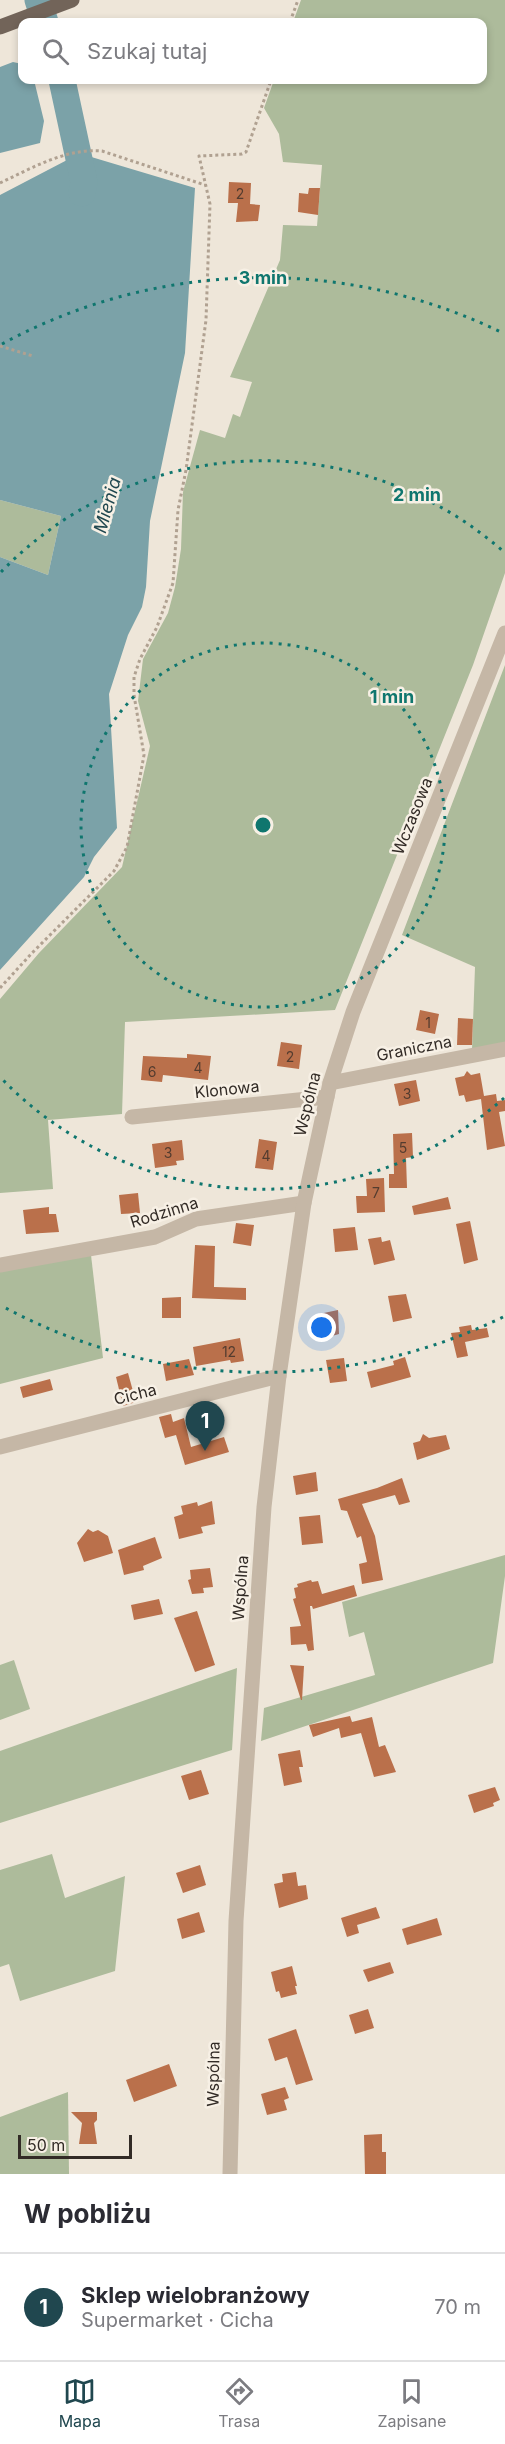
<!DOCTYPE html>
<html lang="pl">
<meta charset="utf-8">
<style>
:root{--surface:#fff;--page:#f2f2f3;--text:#2b2b33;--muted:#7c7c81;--line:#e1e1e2;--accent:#20474f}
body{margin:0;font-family:Inter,sans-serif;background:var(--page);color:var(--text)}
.scale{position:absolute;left:18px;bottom:15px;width:114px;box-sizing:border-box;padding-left:6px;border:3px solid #322b26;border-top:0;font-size:16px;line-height:21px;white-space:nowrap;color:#322b26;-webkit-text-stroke:4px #f7f0e5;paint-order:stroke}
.you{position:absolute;left:322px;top:1328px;width:21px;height:21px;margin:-15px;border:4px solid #fff;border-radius:50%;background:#1a73e8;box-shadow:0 0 0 9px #1a73e833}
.badge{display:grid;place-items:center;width:39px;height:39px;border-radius:50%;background:var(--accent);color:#fff;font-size:20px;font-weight:700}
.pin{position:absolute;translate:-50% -50px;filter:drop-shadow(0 2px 3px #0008)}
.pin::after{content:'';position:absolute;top:32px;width:21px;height:18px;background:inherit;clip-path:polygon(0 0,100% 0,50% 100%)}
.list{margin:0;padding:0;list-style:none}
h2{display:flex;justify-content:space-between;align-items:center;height:78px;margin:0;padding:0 24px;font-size:26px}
h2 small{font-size:20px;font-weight:400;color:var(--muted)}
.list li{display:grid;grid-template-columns:39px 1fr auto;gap:18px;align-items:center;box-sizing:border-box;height:108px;padding:0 24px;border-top:2px solid var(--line)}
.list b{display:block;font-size:22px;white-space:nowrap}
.list p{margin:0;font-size:20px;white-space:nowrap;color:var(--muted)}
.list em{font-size:20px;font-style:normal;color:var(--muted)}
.icon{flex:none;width:33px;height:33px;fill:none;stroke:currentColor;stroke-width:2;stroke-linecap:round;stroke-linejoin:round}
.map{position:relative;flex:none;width:505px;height:2174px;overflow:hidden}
.search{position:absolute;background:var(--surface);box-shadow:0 3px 9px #0003;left:18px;right:18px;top:18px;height:66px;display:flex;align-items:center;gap:15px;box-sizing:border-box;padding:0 21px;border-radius:12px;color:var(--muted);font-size:22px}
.sheet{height:186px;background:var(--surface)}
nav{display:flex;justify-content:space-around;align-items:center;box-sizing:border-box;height:84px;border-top:2px solid var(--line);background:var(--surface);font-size:16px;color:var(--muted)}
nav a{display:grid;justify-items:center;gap:3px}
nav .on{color:var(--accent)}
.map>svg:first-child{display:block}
.green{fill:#adbb9b}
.water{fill:#7ba2a8}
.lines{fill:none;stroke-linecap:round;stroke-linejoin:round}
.river{stroke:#7ba2a8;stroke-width:27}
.building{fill:#ba704b}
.path{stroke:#b0a191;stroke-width:3;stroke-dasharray:3 3;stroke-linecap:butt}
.minor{stroke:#c5b7a6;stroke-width:15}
.major{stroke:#726459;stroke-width:15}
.ring{fill:none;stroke:#0f766e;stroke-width:3;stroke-dasharray:3 6}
.labels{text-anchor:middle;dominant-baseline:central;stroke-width:5;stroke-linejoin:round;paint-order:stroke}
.number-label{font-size:14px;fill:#543c2f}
.street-label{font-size:16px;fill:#322b26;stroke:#f7f0e5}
.water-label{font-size:18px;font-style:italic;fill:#20474f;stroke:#f7f0e5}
.centre{fill:#0f766e;stroke:#f7f0e5;stroke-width:3}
.ring-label{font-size:18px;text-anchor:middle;font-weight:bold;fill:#0f766e;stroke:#f7f0e5;stroke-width:5;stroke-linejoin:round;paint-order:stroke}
</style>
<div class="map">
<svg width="505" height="2174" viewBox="0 0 505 2174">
<rect width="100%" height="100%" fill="#eee6d9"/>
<g class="green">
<polygon points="301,0 505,0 505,573 473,665 335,1010 125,1022 122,1114 48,1120 53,1189 0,1193 0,999 39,953 122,867 150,746 138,701 143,659 168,613 175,587 181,549 183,492 200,430 225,438 233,414 240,417 252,382 230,377 280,260 283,225 317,226 322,165 283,162 279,134 264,108 274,80 482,80 482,22 293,22"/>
<polygon points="0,500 61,516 48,575 0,557"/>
<polygon points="505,665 505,1044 472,1050 475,967 402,935"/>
<polygon points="91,1255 103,1358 0,1384 0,1270"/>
<polygon points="505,1555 505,1576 493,1663 261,1741 264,1708 375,1675 364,1632 349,1637 342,1602"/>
<polygon points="14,1660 30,1709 0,1720 0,1665"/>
<polygon points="237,1668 232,1750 0,1823 0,1751"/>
<polygon points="52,1854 65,1898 125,1876 115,1971 20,2001 9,1964 0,1967 0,1870"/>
<polygon points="68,2092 69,2174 0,2174 0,2117"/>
</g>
<g class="water">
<polygon points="13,62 22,64 22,80 34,80 44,121 40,143 0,153 0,67"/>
<polygon points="88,156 195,188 185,353 150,521 146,587 142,607 128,635 109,694 117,828 94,857 84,877 0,970 0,557 48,575 61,516 0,500 0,195 69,159"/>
</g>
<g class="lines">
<g class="river">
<polyline points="38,0 45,22"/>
<polyline points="62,80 84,182 82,193"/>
</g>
</g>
<g class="building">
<polygon points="229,182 251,183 250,204 260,205 258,221 236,222 238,203 228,203"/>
<polygon points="309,188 320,188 318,215 298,212 299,193 308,194"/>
<polygon points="420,1010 439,1014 435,1034 416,1030"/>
<polygon points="458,1018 473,1019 472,1045 457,1045"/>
<polygon points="281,1042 302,1045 299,1069 277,1066"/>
<polygon points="187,1054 211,1056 208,1080 163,1075 162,1082 141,1080 143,1056 187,1058"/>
<polygon points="467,1071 471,1075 480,1073 484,1096 496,1094 497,1101 505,1100 505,1111 499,1112 505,1146 487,1150 481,1099 466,1102 464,1095 459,1096 455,1078 464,1076"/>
<polygon points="416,1080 420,1101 399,1106 394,1084"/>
<polygon points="412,1133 413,1157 406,1158 407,1188 389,1188 389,1174 394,1174 393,1134"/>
<polygon points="259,1139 277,1142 273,1170 255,1168"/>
<polygon points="182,1140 184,1160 176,1161 177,1165 155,1168 152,1144"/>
<polygon points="384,1178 385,1212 357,1213 356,1196 367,1196 366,1179"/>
<polygon points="138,1193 140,1213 121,1214 119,1195"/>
<polygon points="448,1197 451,1209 414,1215 412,1206"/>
<polygon points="49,1207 49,1214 56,1214 59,1232 26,1234 23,1210"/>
<polygon points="470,1221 478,1260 464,1264 456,1224"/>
<polygon points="236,1223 254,1225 251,1246 233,1243"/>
<polygon points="355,1227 358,1250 335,1252 333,1229"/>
<polygon points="381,1237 382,1242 390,1240 395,1260 374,1265 368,1239"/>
<polygon points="195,1245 215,1246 214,1287 246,1288 246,1300 192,1298"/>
<polygon points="406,1294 412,1318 393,1322 388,1296"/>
<polygon points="181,1297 181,1318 162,1318 162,1298"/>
<polygon points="338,1310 339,1334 325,1338 319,1314"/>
<polygon points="471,1325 472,1330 487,1328 489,1337 465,1342 468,1356 457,1358 451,1333 460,1332 459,1327"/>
<polygon points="240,1338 244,1361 231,1363 230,1360 196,1366 193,1347"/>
<polygon points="405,1357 411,1377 371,1388 367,1372 394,1365 393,1361"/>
<polygon points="344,1358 347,1381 330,1383 326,1360"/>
<polygon points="189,1359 194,1375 166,1381 163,1364"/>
<polygon points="128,1373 136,1402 123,1406 116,1377"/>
<polygon points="50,1379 53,1390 23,1398 20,1387"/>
<polygon points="171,1414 173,1422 184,1418 191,1447 224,1437 229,1452 185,1465 176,1435 165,1438 159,1417"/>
<polygon points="423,1434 429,1438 446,1435 450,1449 417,1460 413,1443 420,1441"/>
<polygon points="316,1472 318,1491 296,1495 293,1476"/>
<polygon points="402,1478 410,1502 399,1505 395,1495 362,1504 375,1536 383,1580 362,1584 359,1564 367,1562 361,1536 357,1538 347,1511 341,1510 338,1499 377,1488"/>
<polygon points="212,1501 215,1524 201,1527 203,1533 179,1539 174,1517 183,1514 181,1506 197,1502 198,1506"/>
<polygon points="320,1515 323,1543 302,1545 299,1517"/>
<polygon points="88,1529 93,1532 98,1530 108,1536 113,1553 84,1562 77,1543"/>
<polygon points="155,1537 162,1558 143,1566 144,1570 124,1575 118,1550"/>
<polygon points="210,1568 213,1587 203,1588 204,1593 192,1594 188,1580 191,1579 190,1570"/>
<polygon points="311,1580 312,1582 318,1581 322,1594 354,1585 357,1596 313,1609 312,1606 310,1606 314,1650 308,1651 306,1644 291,1645 290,1627 301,1626 293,1599 296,1598 294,1588 298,1587 297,1584"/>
<polygon points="159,1599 163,1614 134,1620 131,1605"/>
<polygon points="197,1611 215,1665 195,1672 174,1618"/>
<polygon points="290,1665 304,1666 302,1700 301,1700"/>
<polygon points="350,1716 352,1722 372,1717 379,1747 385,1745 396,1772 374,1777 361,1733 341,1738 339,1728 313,1737 309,1725"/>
<polygon points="300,1750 303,1767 299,1767 302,1782 284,1786 278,1754"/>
<polygon points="201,1770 209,1794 189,1800 181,1776"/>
<polygon points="495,1787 500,1800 493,1803 494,1806 474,1813 468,1795"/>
<polygon points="200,1865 206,1885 183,1893 176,1873"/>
<polygon points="296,1872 298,1886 306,1885 308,1899 279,1908 274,1884 283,1882 282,1874"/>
<polygon points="376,1907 380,1918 357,1925 359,1933 347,1937 341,1918"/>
<polygon points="199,1912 205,1932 182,1939 177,1919"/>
<polygon points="437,1918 442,1935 407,1945 402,1929"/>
<polygon points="390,1962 394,1973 368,1982 363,1970"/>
<polygon points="292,1966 297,1986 295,1986 297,1994 281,1998 279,1991 276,1992 271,1972"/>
<polygon points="368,2009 374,2028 355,2034 349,2015"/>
<polygon points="296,2029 313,2080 296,2085 287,2057 275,2061 268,2039"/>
<polygon points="169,2064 177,2086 134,2102 126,2080"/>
<polygon points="285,2087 289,2098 284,2100 287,2110 267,2115 261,2094"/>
<polygon points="71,2112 97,2112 97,2120 94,2123 97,2144 79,2144 82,2123"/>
<polygon points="382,2134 382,2152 386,2152 386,2174 365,2174 364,2135"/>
</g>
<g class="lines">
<g class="path">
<polyline points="290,22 298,0"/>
<path d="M0,183C32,168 66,148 102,151L205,185"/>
<polyline points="0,346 33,356"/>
<polyline points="0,988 32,953 114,871 127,847 144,755 134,695 134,677 140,659 157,627 173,583 178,510 186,470 206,320 210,204 199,156 242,154 246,152 271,80"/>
</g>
<g class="minor">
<polyline points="330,1083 505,1049"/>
<polyline points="132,1117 327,1097"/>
<polyline points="0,1265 155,1237 196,1219 304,1203"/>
<polyline points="0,1447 279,1376"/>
<polyline points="230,2174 236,1921 264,1507 279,1376 304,1203 330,1083 353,1012 505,633"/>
</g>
<polyline class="major" points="0,27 72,0"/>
</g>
<g class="ring">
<circle cx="263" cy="825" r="182"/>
<path d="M504 1098A364 364 0 0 1 1 1078M1 572A364 364 0 0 1 504 552"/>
<path d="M503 1317A547 547 0 0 1 2 1306M2 344A547 547 0 0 1 503 333"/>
</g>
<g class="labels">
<g class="number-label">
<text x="240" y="193">2</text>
<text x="428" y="1022">1</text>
<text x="290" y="1056">2</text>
<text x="198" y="1067">4</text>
<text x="152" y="1071">6</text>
<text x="407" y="1093">3</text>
<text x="403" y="1147">5</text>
<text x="168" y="1152">3</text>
<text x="266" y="1155">4</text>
<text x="376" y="1192">7</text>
<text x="229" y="1351">12</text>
</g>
<g class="street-label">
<text transform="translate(412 816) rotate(-68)">Wczasowa</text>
<text transform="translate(414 1048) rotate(-11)">Graniczna</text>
<text transform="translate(227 1089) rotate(-6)">Klonowa</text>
<text transform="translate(307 1104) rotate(-76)">Wspólna</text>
<text transform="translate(164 1212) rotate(-17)">Rodzinna</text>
<text transform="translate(135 1394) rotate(-14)">Cicha</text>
<text transform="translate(240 1588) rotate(-86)">Wspólna</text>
<text transform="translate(213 2074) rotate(-89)">Wspólna</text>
</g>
<g class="water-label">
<text transform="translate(107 505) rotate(-74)">Mienia</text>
</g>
</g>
<circle cx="263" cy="825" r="9" class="centre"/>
<g class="ring-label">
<text x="263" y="284">3 min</text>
<text x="417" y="501">2 min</text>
<text x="392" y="703">1 min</text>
</g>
</svg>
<div class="scale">50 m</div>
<div class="you"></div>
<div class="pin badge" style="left:205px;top:1451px">1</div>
<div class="search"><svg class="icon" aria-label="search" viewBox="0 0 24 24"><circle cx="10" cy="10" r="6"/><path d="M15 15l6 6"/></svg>Szukaj tutaj</div>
</div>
<section class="sheet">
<h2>W pobliżu<small></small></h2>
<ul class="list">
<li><span class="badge">1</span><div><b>Sklep wielobranżowy</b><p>Supermarket · Cicha</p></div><em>70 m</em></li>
</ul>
</section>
<nav>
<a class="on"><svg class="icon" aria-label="map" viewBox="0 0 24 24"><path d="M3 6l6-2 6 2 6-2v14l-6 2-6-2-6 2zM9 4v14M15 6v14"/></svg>Mapa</a>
<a><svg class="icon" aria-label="directions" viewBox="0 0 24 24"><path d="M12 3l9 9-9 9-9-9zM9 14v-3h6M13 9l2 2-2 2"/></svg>Trasa</a>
<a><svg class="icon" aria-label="saved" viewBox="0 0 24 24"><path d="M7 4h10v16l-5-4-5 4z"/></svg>Zapisane</a>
</nav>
